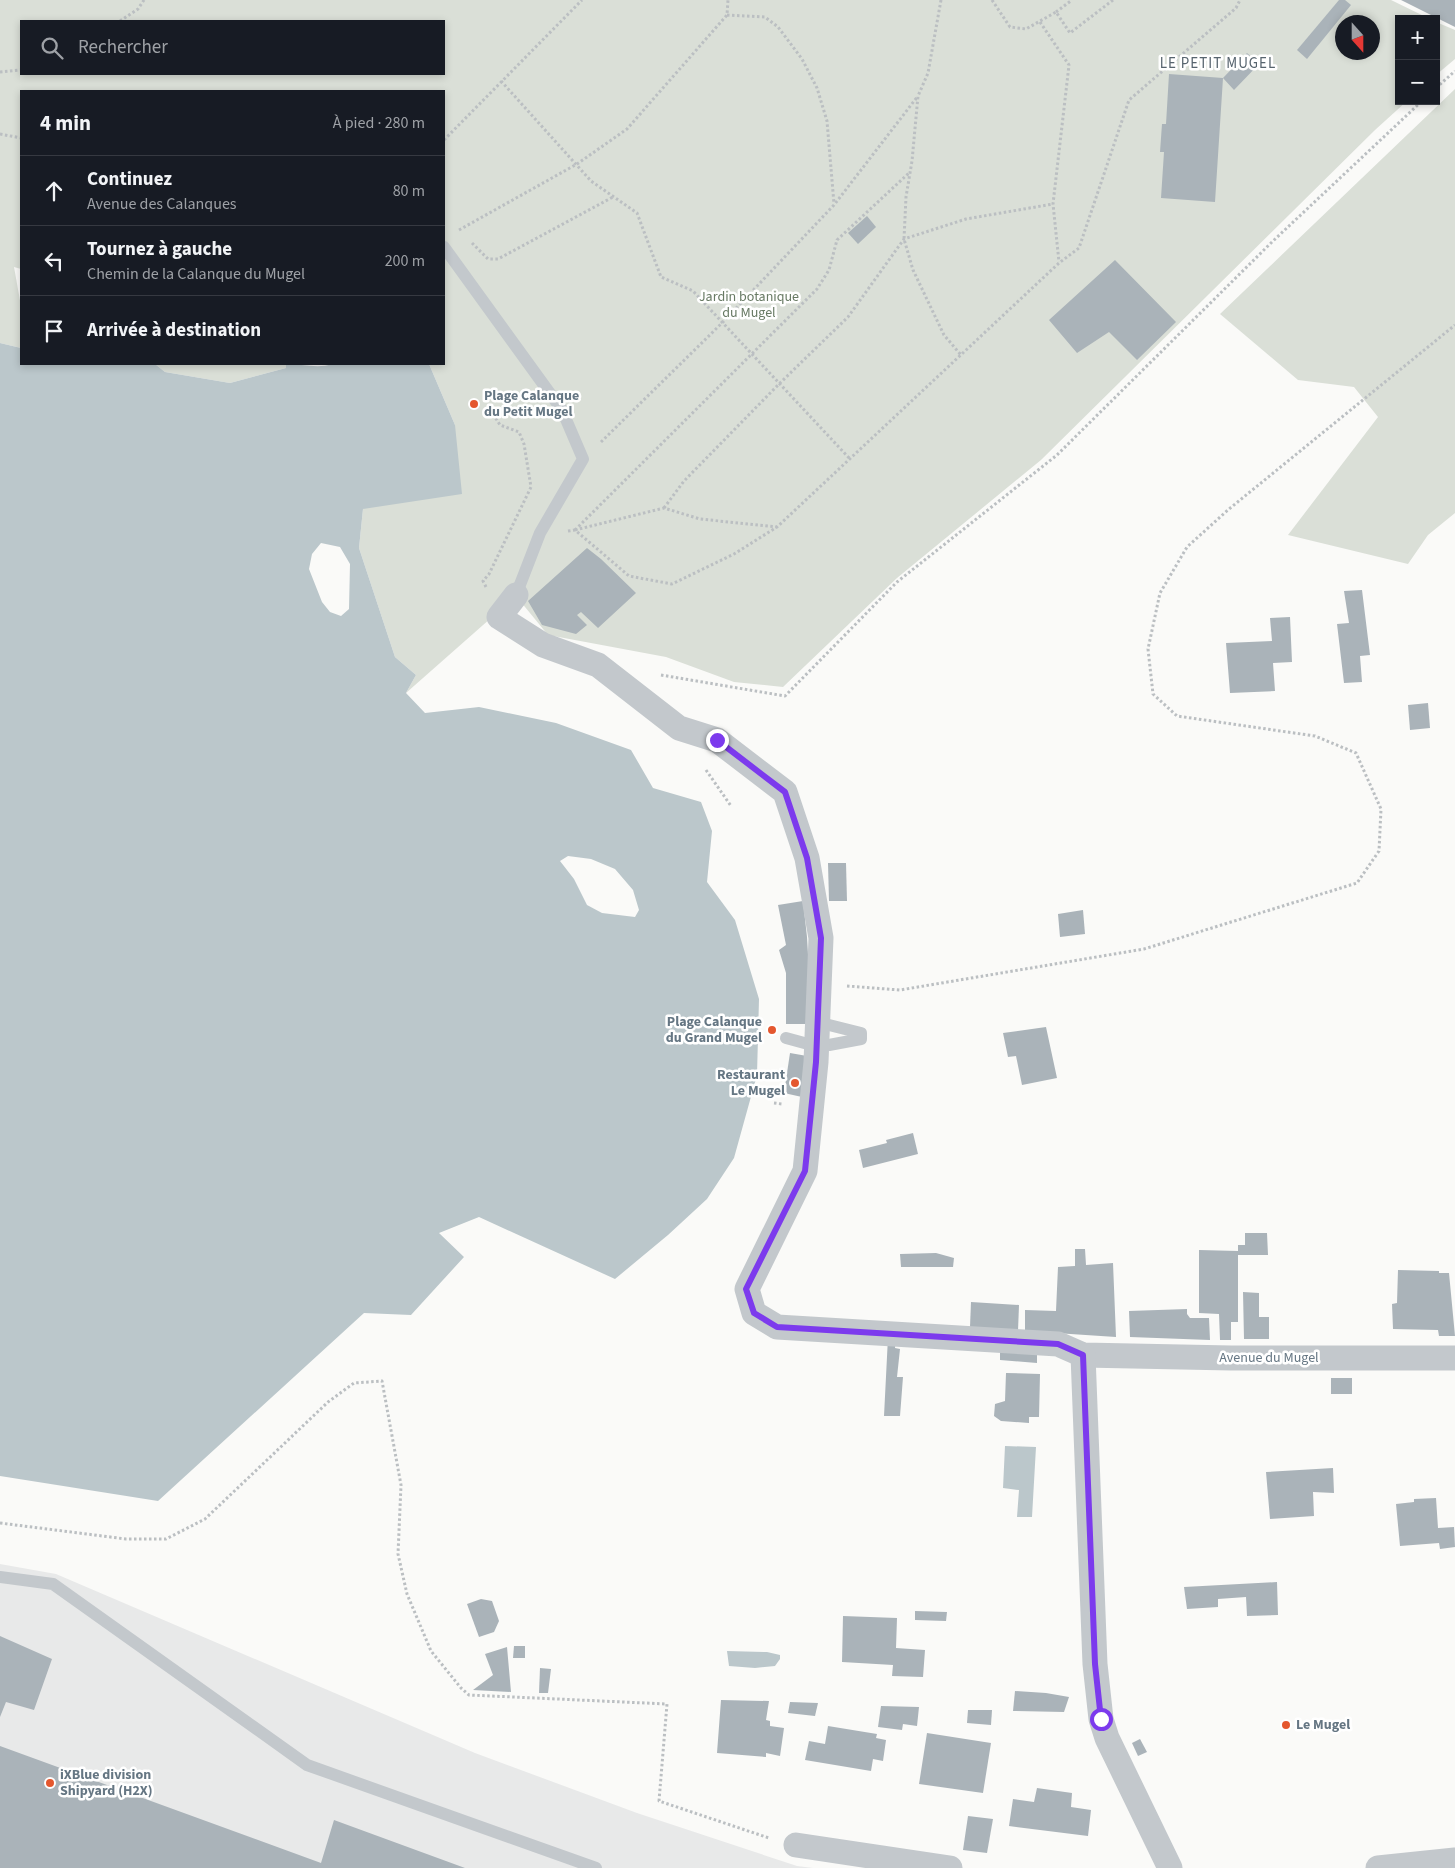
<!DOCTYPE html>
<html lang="fr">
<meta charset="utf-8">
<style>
:root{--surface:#171b24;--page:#242831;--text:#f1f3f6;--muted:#9ea1a6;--line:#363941}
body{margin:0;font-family:"Source Sans 3",sans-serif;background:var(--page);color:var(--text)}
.controls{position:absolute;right:15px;top:15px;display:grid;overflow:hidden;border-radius:0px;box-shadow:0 2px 8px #0003}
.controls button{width:45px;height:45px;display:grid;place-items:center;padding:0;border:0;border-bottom:1px solid var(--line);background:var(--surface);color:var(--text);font:25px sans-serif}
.compass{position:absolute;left:1335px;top:15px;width:45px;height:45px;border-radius:50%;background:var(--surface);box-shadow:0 2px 8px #0003;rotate:159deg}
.stop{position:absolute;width:15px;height:15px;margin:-11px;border:4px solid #7c3aed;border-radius:50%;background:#fff}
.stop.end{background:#7c3aed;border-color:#fff;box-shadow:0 1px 5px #0008}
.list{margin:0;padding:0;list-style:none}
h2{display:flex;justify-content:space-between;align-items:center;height:65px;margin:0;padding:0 20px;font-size:21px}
h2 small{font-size:16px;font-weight:400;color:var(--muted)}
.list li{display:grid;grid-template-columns:32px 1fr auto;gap:15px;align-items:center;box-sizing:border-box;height:70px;padding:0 20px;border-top:1px solid var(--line)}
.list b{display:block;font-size:19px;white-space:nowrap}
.list p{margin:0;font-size:16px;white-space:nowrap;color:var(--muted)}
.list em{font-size:16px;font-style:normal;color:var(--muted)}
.icon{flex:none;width:28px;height:28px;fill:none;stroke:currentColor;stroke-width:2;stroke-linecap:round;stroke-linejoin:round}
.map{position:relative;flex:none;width:1455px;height:1868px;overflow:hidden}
.search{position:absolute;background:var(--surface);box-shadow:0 2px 8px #0003;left:20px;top:20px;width:425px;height:55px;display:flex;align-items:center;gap:12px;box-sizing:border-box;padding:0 18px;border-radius:0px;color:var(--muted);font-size:19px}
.panel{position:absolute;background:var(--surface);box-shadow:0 2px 8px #0003;left:20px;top:90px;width:425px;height:275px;border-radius:0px}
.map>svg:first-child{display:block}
.built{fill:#e8e9e9}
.green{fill:#dadfd7;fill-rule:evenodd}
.water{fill:#bbc7cb;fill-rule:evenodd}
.building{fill:#aab3b9}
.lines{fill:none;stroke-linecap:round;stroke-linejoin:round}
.path{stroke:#bbbfc2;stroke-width:3;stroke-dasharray:2.5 2.5;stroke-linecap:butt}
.lane{stroke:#c3c8cc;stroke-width:12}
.street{stroke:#c3c8cc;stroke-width:25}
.route{stroke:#7c3aed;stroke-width:6}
.poi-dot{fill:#e4572e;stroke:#fff;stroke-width:2}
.labels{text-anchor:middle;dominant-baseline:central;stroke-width:5;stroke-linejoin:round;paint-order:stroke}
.park-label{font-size:14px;fill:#687a64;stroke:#fff}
.poi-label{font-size:14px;font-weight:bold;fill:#657683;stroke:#fff;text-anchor:start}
.street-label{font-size:14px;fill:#657683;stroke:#fff}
.neighbourhood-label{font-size:15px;letter-spacing:1px;fill:#57646e;stroke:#fff}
</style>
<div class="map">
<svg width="1455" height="1868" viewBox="0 0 1455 1868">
<rect width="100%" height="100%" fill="#fafaf8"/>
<polygon class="built" points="0,1564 56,1574 475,1753 637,1813 797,1866 813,1868 0,1868"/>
<g class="green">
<path d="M0,0H1391L1430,19H1399V101H1407L1375,130L1041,460L897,578L783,687L734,682L666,657L548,635L516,596L406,693L416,675L395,657L359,548L363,509L455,425L429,364H444V91H21V269L14,267L21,306V348L0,343ZM21,21H444V74H21ZM1342,22H1372V52H1342Z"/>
<polygon points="1436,22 1455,30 1455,59 1436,75"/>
<polygon points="1455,89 1455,513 1428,535 1408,564 1288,535 1378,417 1354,387 1298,380 1220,314"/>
<polygon points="155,364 286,364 286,368 230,383 165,372"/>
</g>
<g class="water">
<path d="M0,343L21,348V364H155L165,372L230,383L286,368V364C301,364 319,369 332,364H429L455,425L462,494L363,509L359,548L395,657L416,675L406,693L425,713L479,707L556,723L631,750L653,788L701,802L712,831L707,882L735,920L759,999L757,1075L734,1158L707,1199L668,1235L615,1279L479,1217L439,1233L464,1257L411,1315L364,1313L158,1501L0,1476ZM321,543L340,547L350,564L349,609L341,616L330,612L322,602L309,569L312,554ZM568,856L591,859L615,869L633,890L639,910L635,917L602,913L587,905L574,879L560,861Z"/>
<polygon points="1005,1446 1036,1447 1032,1517 1017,1517 1019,1490 1003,1488"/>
<polygon points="727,1651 767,1652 780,1655 780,1659 775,1666 755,1668 729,1666"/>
</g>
<g class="building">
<polygon points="1339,0 1345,0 1351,5 1307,59 1297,50"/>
<polygon points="1401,0 1455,0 1455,27"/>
<polygon points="1247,53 1259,64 1234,90 1223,78 1215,202 1161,198 1164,152 1160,152 1162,124 1166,124 1169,74 1223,78"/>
<polygon points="867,216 876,227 858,244 848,233"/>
<polygon points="1115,260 1176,322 1137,360 1109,332 1077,353 1049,320"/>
<polygon points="587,548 601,559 636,593 598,628 581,612 577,615 587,625 576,634 542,625 528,601"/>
<polygon points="1362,590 1370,655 1360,656 1362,682 1344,683 1337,624 1349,623 1344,591"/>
<polygon points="1290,617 1292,662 1273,663 1275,691 1230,693 1226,643 1272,641 1270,618"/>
<polygon points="1428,703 1430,728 1410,730 1408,705"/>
<polygon points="828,863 846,863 847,901 829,901"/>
<polygon points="803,901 807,937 812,1024 786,1024 786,973 779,950 786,945 778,905"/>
<polygon points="1083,910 1085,934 1060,937 1058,914"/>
<polygon points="1046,1027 1057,1078 1022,1085 1016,1056 1008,1057 1003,1033"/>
<polygon points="790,1053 807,1056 802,1097 784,1093"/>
<polygon points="913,1133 918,1154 863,1168 859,1150 887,1143 886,1140"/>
<polygon points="1245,1233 1267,1233 1268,1255 1238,1255 1238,1322 1231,1322 1231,1340 1220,1340 1219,1314 1199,1313 1199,1250 1238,1251 1238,1245 1245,1245"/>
<polygon points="1075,1249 1085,1249 1086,1265 1113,1263 1116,1337 1025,1331 1025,1310 1056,1311 1058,1267 1075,1266"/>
<polygon points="936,1253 954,1258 953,1267 901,1267 900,1254"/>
<polygon points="1398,1270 1439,1271 1439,1273 1449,1273 1455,1336 1439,1336 1438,1330 1393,1329 1392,1304 1397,1303"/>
<polygon points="1243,1292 1259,1293 1259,1317 1269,1317 1269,1339 1244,1339"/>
<polygon points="971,1302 1019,1305 1018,1331 970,1327"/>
<polygon points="1187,1309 1187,1314 1190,1318 1209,1318 1210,1340 1130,1337 1129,1311"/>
<polygon points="888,1337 896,1337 895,1348 900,1349 897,1377 903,1377 900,1416 884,1416"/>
<polygon points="1000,1345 1037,1348 1037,1363 1000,1360"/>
<polygon points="1006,1373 1040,1374 1039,1417 1029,1417 1029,1423 1001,1421 994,1416 995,1404 1005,1401"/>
<rect x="1331" y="1378" width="21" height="16"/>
<polygon points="1333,1468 1334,1493 1313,1492 1314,1516 1270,1519 1266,1472"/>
<polygon points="1436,1498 1438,1528 1454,1527 1455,1547 1440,1549 1439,1543 1400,1546 1396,1504 1414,1502 1414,1499"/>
<polygon points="1277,1582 1278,1615 1247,1616 1246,1597 1218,1599 1218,1607 1187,1609 1184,1587"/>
<polygon points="481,1599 492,1601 499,1621 494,1632 479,1637 467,1604"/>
<polygon points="915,1611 947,1612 946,1621 915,1620"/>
<polygon points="843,1616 897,1618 896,1648 925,1650 923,1677 892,1676 893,1665 842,1662"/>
<polygon points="0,1636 52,1659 34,1710 6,1702 0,1717"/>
<polygon points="514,1646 525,1646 525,1658 513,1658"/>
<polygon points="507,1647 511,1692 473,1690 493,1675 485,1654"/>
<polygon points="540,1668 551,1669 548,1693 539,1693"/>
<polygon points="1015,1691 1046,1693 1069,1697 1064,1712 1013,1711"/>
<polygon points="721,1700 769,1701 766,1720 770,1721 770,1726 784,1728 780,1756 766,1753 766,1757 717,1753"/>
<polygon points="790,1702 818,1703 815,1716 788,1713"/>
<polygon points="881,1706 919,1707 917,1726 903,1724 902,1730 878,1727"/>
<polygon points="968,1710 992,1710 991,1725 967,1723"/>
<polygon points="828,1726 877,1734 876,1738 886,1740 883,1761 873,1759 871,1771 805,1760 809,1741 825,1744"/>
<polygon points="927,1733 991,1743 983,1793 919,1784"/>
<polygon points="1140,1739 1147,1752 1138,1756 1132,1743"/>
<polygon points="0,1746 321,1863 334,1820 465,1868 0,1868"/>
<polygon points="1037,1788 1072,1793 1071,1807 1091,1810 1088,1836 1009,1826 1013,1799 1034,1802"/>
<polygon points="968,1816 993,1819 987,1853 963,1850"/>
</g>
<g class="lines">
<g class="path">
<polyline points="941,0 928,73 918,96 912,161 906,197 904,239 913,270 944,335 961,355"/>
<polyline points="992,0 1010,27 1026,29 1056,12 1070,33 1113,0"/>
<polyline points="1056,12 1072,0"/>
<polyline points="727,15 765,17 778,27 802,59 817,88 827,121 834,204"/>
<polyline points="120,21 138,9 144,0"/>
<polyline points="1040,22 1069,65 1053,204 1059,262"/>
<polyline points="0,72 21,70"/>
<polyline points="501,81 591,181 637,213 661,277 693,291 850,459"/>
<polyline points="1436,88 1455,71"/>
<polyline points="0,134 21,138"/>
<polyline points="444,140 582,0"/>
<polyline points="459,230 577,164 627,129 727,15 728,0"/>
<polyline points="472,243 488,259 498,259 613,197"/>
<polyline points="601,442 723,322 834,205 918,96"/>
<polyline points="664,508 684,481 780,383 848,317 904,239 966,219 1053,204"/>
<polyline points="575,530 817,289 829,270 837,240 910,172"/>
<polyline points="575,530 664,508 700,519 777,527"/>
<polyline points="568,531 575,530 629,576 672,584 734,554 777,527 1059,263 1079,248 1129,100 1236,8 1240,0"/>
<polyline points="486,587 483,581 489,574 531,487 524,444 519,432 500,425 490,409"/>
<polyline points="661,675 785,696 897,582 1057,455 1273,241 1422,101"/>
<polyline points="706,770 731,806"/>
<polyline points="847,986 900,990 1144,949 1357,883 1379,851 1381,809 1356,753 1315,736 1177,716 1153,694 1148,649 1160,593 1187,547 1229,509 1455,325"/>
<polyline points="774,1103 782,1104"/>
<polyline points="0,1523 126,1539 166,1539 205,1519 328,1402 354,1383 382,1381 401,1485 398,1554 407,1594 431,1651 461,1688 469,1695 667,1704 659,1801 769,1838"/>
</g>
<g class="lane">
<polyline points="444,247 562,410 583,459 540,533 516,595"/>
<polyline points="817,1022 861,1033 861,1039 829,1045"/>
<polyline points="786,1038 808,1044"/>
<polyline points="0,1577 53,1584 307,1765 596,1868"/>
</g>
<g class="street">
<polyline points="516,595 499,617 543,645 598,665 679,728 717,740 785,792 807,858 821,938 816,1062 805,1171 747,1289 754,1313 777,1327 1058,1344 1083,1355 1231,1358 1455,1358"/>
<polyline points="1083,1355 1095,1664 1101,1719 1107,1738 1170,1868"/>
<polyline points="796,1845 950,1868"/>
<polyline points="1378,1868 1455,1860"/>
</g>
</g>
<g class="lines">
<polyline class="route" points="717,740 785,792 807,858 821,938 816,1062 805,1171 746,1289 754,1313 777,1327 1058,1344 1083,1355 1095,1664 1101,1719"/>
</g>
<g class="poi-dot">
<circle cx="474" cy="404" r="5"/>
<circle cx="772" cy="1030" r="5"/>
<circle cx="795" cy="1083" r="5"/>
<circle cx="1286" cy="1725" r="5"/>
<circle cx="50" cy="1783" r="5"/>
</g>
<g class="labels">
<g class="park-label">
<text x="749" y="297">Jardin botanique<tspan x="749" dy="16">du Mugel</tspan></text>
</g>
<g class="poi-label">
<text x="484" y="396">Plage Calanque<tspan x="484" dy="16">du Petit Mugel</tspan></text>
<text x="762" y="1022" text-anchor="end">Plage Calanque<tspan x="762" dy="16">du Grand Mugel</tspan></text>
<text x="785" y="1075" text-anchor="end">Restaurant<tspan x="785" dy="16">Le Mugel</tspan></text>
<text x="1296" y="1725">Le Mugel</text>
<text x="60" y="1775">iXBlue division<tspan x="60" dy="16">Shipyard (H2X)</tspan></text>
</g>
<g class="street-label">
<text x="1269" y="1358">Avenue du Mugel</text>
</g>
<g class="neighbourhood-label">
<text x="1218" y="63">LE PETIT MUGEL</text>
</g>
</g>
</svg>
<div class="controls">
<button>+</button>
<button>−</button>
</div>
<svg class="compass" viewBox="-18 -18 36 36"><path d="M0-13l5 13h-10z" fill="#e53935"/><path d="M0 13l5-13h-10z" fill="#9ea1a6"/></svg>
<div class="stop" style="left:1101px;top:1719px"></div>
<div class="stop end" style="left:717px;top:740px"></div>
<div class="search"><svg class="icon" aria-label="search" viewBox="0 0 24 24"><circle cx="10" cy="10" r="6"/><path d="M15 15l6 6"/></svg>Rechercher</div>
<section class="panel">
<h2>4 min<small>À pied · 280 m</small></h2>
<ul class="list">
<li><svg class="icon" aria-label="ahead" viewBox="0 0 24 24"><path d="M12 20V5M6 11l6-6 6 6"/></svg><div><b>Continuez</b><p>Avenue des Calanques</p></div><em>80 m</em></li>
<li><svg class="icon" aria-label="left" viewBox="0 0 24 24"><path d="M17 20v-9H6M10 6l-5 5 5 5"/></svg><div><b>Tournez à gauche</b><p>Chemin de la Calanque du Mugel</p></div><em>200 m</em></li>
<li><svg class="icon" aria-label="arrive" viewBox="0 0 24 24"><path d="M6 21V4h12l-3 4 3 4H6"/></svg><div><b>Arrivée à destination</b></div></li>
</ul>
</section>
</div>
